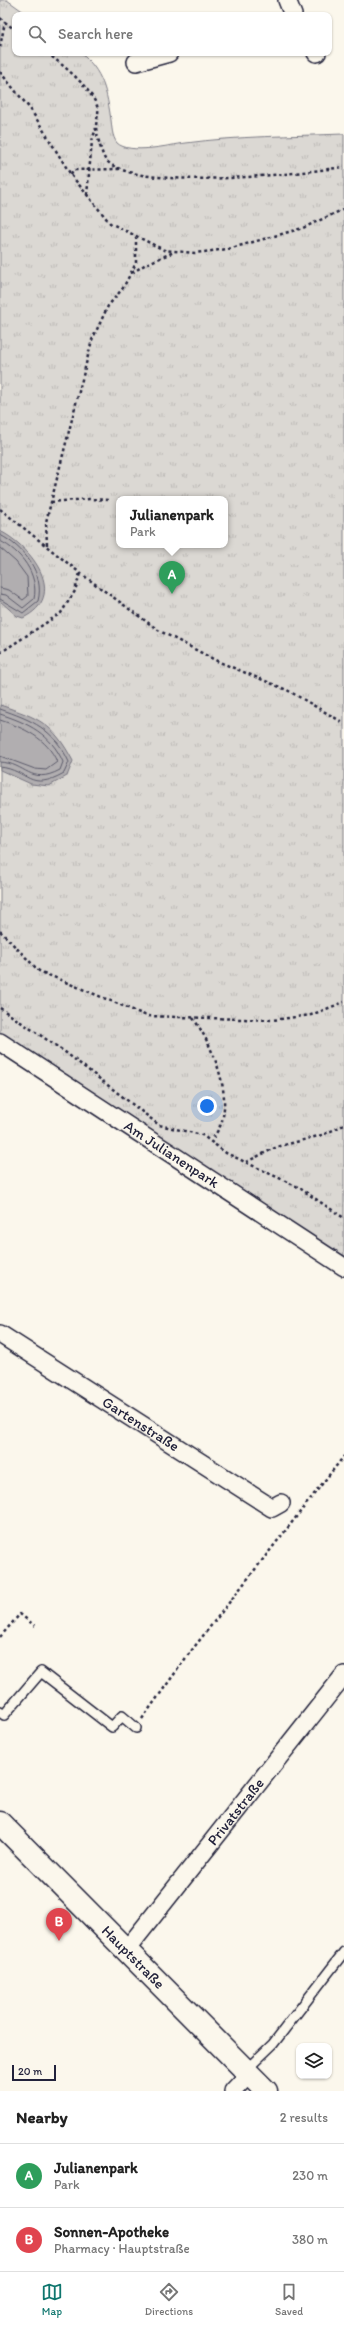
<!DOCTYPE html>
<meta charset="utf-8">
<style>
:root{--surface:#fff;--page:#f6f6f6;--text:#222;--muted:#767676;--line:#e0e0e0;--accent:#0f766e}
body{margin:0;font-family:Itim,sans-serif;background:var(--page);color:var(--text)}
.controls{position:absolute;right:12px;bottom:12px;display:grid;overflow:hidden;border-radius:8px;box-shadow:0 1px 3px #0004}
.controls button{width:36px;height:36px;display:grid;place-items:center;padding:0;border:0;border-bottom:1px solid var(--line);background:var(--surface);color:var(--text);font:20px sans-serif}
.scale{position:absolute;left:12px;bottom:10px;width:44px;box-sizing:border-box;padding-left:4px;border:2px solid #22223b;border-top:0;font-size:11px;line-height:14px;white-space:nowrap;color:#22223b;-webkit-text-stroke:3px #fbf7ec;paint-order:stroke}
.you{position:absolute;left:207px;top:1106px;width:14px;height:14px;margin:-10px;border:3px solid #fff;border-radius:50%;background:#1a73e8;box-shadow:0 0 0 6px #1a73e833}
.badge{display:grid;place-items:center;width:26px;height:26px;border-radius:50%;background:var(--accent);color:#fff;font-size:13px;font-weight:700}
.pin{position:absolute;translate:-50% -33px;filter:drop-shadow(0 1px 2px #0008)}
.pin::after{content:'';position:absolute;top:21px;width:14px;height:12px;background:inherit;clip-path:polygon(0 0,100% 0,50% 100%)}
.popup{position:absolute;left:116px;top:496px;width:112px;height:52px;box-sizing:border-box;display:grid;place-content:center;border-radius:8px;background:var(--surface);filter:drop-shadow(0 1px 3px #0005);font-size:13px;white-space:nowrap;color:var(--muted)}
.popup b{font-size:15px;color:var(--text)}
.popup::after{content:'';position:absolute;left:50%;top:100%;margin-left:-8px;border:8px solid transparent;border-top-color:var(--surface)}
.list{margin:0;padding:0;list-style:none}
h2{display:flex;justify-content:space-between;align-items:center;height:52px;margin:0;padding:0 16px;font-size:17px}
h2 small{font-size:13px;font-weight:400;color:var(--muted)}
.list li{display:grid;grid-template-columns:26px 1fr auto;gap:12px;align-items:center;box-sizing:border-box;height:64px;padding:0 16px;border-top:1px solid var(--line)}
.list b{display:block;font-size:15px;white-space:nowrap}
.list p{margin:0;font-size:13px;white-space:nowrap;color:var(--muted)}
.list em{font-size:13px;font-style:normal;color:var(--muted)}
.icon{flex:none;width:22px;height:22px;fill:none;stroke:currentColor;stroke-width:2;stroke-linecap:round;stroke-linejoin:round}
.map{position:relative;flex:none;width:344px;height:2091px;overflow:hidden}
.search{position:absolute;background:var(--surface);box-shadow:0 1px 3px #0004;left:12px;right:12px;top:12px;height:44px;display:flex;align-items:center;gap:10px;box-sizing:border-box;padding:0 14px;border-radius:8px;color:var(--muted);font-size:15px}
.sheet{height:180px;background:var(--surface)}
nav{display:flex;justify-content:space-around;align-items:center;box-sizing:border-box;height:56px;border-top:1px solid var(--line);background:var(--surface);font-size:11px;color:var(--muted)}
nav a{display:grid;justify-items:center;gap:2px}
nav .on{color:var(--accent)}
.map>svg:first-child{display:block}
.park{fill:url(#park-tufts);stroke:#7e7d87;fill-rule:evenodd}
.water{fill:#b1aeb0;stroke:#787681}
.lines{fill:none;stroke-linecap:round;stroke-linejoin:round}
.shore{stroke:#5b5a6a;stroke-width:1}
.service-casing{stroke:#22223b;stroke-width:12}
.minor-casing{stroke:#22223b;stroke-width:20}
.primary-casing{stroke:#22223b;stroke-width:25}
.path{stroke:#22223b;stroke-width:2.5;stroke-dasharray:3 3;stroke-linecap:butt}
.service{stroke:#fbf7ec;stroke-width:9}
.minor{stroke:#fbf7ec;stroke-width:17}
.primary{stroke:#fbf7ec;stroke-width:22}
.labels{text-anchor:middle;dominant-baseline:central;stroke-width:3.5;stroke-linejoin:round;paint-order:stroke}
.street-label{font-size:15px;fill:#22223b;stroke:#fbf7ec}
</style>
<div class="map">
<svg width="344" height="2091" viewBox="0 0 344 2091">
<defs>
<pattern id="park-tufts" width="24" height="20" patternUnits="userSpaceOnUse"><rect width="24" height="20" fill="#dbd8d3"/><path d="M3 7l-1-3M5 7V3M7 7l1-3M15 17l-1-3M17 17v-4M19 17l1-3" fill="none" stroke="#bcb9b6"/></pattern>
</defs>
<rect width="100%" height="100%" fill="#fbf7ec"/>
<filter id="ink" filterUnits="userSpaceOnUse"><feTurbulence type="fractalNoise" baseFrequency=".025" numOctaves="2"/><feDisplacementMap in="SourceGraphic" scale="8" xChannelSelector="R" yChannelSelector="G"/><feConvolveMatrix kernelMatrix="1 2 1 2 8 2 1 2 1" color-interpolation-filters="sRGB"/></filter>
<g filter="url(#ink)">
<path class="park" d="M0,0H7L28,15H15V53H80C103,70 107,93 111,120C112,128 112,136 117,143C130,155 169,145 186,143C238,136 291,136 344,134V1262L0,1039ZM119,499H225V545H119Z"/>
<g class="water">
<path d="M0,531C32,547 69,596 23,618L17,616L0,601Z"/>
<path d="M0,705C39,718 53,723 73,761L67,776L49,786L31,784L0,770Z"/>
</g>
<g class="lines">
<g class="shore">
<path d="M0,535C24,547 45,574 38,601L23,613L0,599"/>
<path d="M0,541C21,551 39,575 34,599L23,608L6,595L0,594"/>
<polyline points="0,548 16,562 27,577 28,596 23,600 9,590 0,588"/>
<path d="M0,709C32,720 54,729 69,762L64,773C29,793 29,770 0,767"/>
<path d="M0,714C28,723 51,734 63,762L60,770C30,786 26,763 0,762"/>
<path d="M0,720C24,728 47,738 57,762L46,770L35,769L0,756"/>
</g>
<g class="service-casing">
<g id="service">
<polyline points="0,1712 4,1715 41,1672 112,1727 122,1716 136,1728"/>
<polyline points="246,2070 273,2044 344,1952"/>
</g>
</g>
<g class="minor-casing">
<g id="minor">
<polyline points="287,0 293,15"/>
<polyline points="316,53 317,53"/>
<polyline points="136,62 169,53"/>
<path id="s1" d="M0,1042L344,1267"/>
<path id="s2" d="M0,1334L272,1508L281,1503"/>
<path id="s3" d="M127,1949L344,1675"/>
<polyline points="233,2091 249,2074"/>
</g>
</g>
<g class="primary-casing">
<g id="primary">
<path id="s4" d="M0,1823L266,2091"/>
</g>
</g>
<g class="path">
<polyline points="0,18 15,30"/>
<polyline points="0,47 5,22"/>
<path d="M47,53C63,65 92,88 98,109C99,114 96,121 96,127C96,132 102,155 105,159C133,194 300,173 344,167"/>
<polyline points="0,72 31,110 71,175 110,223 164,250 195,253 228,249 303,228 344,209"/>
<polyline points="71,174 73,170 119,169"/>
<polyline points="87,195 92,141 96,128"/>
<polyline points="132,273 146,264 174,252"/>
<polyline points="51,502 89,499 110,500"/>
<polyline points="0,509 80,573 158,630 217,661 287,690 344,723"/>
<polyline points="47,545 46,522 92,340 108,306 123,288 136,263 136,238"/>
<polyline points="0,653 61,613 75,591 80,573"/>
<polyline points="0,931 39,971 147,1016 273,1020 311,1015 344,1002"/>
<polyline points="0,1008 65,1052 159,1125 202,1135 226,1153 298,1187 344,1218"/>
<path d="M193,1018C212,1044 232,1092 221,1124C219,1129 215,1135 212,1140"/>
<polyline points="246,1162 277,1147 322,1135 344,1125"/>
<polyline points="0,1637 20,1614 35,1626"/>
<polyline points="142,1719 188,1655 344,1456"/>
</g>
<use href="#service" class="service"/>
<use href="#minor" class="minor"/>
<use href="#primary" class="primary"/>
</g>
</g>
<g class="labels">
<g class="street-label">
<text stroke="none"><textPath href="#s1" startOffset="205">Am Julianenpark</textPath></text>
<text stroke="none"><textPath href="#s2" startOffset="167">Gartenstraße</textPath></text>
<text stroke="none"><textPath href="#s3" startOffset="175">Privatstraße</textPath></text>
<text stroke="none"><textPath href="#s4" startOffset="189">Hauptstraße</textPath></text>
</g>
</g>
</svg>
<div class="controls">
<button><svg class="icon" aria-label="layers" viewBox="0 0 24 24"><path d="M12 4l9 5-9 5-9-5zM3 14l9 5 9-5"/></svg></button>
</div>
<div class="scale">20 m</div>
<div class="you"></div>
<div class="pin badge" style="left:172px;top:594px;background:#2e9e5b">A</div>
<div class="popup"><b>Julianenpark</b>Park</div>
<div class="pin badge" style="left:59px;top:1941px;background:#e0444e">B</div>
<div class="search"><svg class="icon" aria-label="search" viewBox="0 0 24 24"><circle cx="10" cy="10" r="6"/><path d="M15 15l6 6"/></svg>Search here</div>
</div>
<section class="sheet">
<h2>Nearby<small>2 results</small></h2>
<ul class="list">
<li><span class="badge" style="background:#2e9e5b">A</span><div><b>Julianenpark</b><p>Park</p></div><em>230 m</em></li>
<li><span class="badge" style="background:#e0444e">B</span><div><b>Sonnen-Apotheke</b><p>Pharmacy · Hauptstraße</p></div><em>380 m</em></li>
</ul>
</section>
<nav>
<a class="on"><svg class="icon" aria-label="map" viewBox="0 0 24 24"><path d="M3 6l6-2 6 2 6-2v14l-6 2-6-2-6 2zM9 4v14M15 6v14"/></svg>Map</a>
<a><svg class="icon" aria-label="directions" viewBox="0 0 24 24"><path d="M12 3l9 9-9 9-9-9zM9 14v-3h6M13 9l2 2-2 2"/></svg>Directions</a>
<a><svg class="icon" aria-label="saved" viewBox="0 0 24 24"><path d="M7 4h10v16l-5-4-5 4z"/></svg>Saved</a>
</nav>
